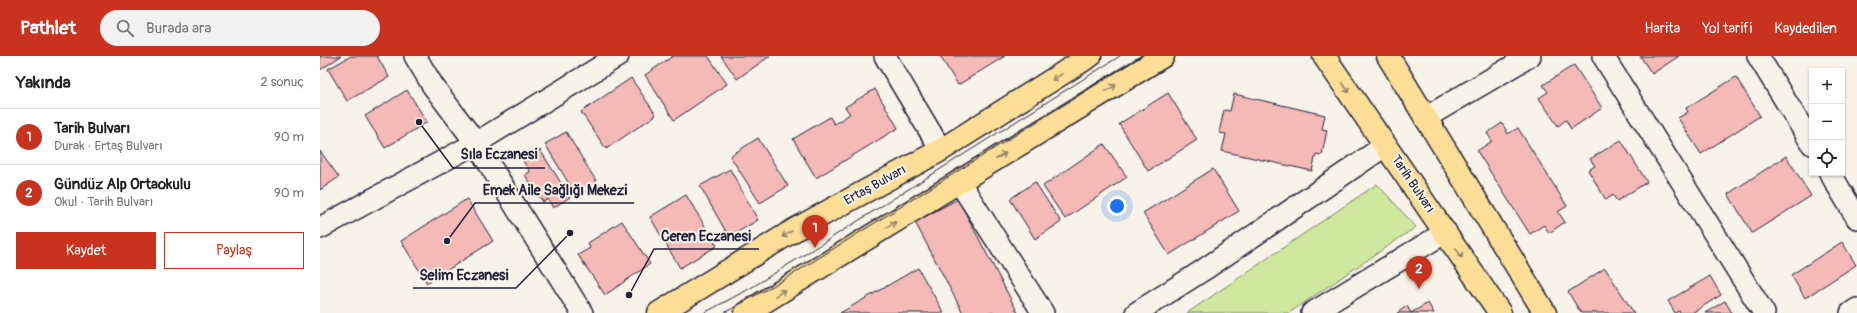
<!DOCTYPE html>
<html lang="tr">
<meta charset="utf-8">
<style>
:root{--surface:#fff;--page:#f2f2f2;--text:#222;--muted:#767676;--line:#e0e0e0;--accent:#c8321e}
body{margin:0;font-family:Pangolin,sans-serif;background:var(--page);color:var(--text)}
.controls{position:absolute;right:12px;top:12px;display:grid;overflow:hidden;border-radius:0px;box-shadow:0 1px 3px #0004}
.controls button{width:36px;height:36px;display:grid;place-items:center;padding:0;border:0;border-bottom:1px solid var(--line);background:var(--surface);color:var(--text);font:20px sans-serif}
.you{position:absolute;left:797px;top:150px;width:14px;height:14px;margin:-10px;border:3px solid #fff;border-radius:50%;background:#1a73e8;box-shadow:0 0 0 6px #1a73e833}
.badge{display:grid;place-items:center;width:26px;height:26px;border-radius:50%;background:var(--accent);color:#fff;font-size:13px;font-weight:700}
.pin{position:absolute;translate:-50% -33px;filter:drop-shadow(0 1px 2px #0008)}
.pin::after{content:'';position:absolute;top:21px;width:14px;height:12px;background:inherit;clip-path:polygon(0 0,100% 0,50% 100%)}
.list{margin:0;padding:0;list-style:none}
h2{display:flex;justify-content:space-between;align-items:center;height:52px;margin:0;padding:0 16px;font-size:17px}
h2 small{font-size:13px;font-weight:400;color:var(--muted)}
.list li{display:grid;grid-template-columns:26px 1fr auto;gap:12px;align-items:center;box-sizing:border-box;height:56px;padding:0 16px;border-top:1px solid var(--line)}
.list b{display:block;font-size:15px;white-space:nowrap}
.list p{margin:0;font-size:13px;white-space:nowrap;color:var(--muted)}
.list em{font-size:13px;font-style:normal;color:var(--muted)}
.actions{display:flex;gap:8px;padding:12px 16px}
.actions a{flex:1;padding:9px 0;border:1px solid var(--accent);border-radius:0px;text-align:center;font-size:14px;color:var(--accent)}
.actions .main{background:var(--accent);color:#fff}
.icon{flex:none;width:22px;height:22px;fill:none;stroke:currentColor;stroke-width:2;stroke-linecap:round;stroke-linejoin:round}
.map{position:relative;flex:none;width:1537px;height:257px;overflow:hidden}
header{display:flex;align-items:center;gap:24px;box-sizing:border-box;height:56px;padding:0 20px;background:var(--accent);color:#fff}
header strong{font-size:19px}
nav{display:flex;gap:22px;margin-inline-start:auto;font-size:14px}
.search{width:280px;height:36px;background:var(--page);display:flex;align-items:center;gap:10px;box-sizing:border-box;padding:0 14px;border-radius:22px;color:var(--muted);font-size:15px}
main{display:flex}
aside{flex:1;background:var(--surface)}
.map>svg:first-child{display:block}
.green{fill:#cee89e;stroke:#78856c}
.building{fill:#f5b9b7;stroke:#22223b}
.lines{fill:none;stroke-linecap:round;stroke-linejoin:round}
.minor-casing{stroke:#22223b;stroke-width:24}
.primary-casing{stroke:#22223b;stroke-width:25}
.minor{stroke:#f7f3e8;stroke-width:21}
.primary{stroke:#fcde96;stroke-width:22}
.tram{stroke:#22223b;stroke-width:1}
.oneway{stroke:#8f8068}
.labels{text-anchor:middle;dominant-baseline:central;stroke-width:4;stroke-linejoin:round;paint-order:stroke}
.street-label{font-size:13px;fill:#22223b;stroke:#f7f3e8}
.leader{fill:none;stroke:#22223b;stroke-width:1.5}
.callout-dot{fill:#22223b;stroke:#f7f3e8;stroke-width:1.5}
.callout-label{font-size:14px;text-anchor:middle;font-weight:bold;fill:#22223b;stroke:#f7f3e8;stroke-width:4;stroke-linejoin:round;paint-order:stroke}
</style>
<header>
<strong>Pathlet</strong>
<div class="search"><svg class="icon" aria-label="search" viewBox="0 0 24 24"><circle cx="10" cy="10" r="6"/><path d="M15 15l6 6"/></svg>Burada ara</div>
<nav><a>Harita</a><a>Yol tarifi</a><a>Kaydedilen</a></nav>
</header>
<main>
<aside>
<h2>Yakında<small>2 sonuç</small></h2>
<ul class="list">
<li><span class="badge">1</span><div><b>Tarih Bulvarı</b><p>Durak · Ertaş Bulvarı</p></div><em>90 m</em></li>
<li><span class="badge">2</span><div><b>Gündüz Alp Ortaokulu</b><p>Okul · Tarih Bulvarı</p></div><em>90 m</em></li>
</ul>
<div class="actions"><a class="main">Kaydet</a><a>Paylaş</a></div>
</aside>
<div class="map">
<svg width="1537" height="257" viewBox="0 0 1537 257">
<rect width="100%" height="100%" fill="#f7f3e8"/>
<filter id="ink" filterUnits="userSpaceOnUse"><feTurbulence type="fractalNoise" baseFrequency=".025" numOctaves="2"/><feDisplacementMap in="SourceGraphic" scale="8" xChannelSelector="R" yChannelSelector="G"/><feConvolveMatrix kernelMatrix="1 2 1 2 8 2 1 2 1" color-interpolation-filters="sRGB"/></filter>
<g filter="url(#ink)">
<polygon class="green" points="1057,128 1096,171 969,257 867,257"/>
<g class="building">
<polygon points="0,0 21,0 0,14"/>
<polygon points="31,0 57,0 69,21 27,45 8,13"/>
<polygon points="353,0 388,0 407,28 354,64 325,19"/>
<polygon points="401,0 450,0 417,23"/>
<polygon points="620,0 685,0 638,29"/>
<polygon points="1320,0 1359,0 1332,18"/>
<polygon points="1254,9 1282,52 1251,73 1246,64 1238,70 1219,42 1228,36 1223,29"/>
<polygon points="1416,21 1440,60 1381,98 1358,62 1368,56 1366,52"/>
<polygon points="311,22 336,59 286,93 261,56"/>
<polygon points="555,33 578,72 496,122 473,83 510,61 514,68 530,58 525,51"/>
<polygon points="87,34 107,66 65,92 45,60"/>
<polygon points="848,37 877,84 828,115 799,68"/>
<polygon points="914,38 1005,59 1002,73 1007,74 1002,99 996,98 992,115 902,95 906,78 899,77 904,54 910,55"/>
<polygon points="1182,67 1188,78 1198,72 1247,150 1238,156 1245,166 1229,177 1224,169 1210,178 1157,95 1172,85 1167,77"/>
<polygon points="246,76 278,128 257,141 225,88"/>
<polygon points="438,82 468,130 440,147 410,100"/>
<polygon points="1301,84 1327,126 1297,145 1293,139 1286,144 1268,114 1275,110 1270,103"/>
<polygon points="784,88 807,121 745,163 723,130"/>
<polygon points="220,94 250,141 233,152 228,143 223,146 205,119 210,116 203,105"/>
<polygon points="0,95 19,121 0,134"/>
<polygon points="1466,100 1491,140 1432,177 1408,138"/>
<polygon points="410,113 438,164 409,181 380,130"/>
<polygon points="893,113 919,155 849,199 823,157"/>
<polygon points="715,126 741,166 715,183 690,143"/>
<polygon points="366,139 397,190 360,212 330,161"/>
<polygon points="147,143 173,185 107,227 81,185"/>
<polygon points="638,143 698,257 643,257 595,166"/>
<polygon points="302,165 330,208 285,239 258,199 270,192 268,187"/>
<polygon points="1522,186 1536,209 1485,242 1471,219"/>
<polygon points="598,212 624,257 520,257"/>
<polygon points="1285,212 1314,257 1261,257 1248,236"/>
<polygon points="1390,220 1401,239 1372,257 1360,257 1359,255 1355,257 1348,245"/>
<polygon points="1405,245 1412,257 1385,257"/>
<polygon points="1108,247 1114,257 1091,257"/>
<polygon points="1087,250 1091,257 1077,257"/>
</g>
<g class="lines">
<g class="minor-casing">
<g id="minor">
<polyline points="95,0 113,30 156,87 262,257"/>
<polyline points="565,0 621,94"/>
<polyline points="1283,0 1444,257"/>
<polyline points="1438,0 1492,88"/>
<polyline points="1105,62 1210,0"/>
<polyline points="1510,117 1537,162"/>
<polyline points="640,127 723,257"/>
<polyline points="0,172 156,87 298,0"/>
<polyline points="816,257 885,213 1066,89"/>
<polyline points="992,257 1126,176"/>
<polyline points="1531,257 1537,253"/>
</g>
</g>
<g class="primary-casing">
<g id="primary">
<polyline points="1004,0 1180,257"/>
<polyline points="1068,0 1225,257"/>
<polyline points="339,257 476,173 621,94 770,0"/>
<polyline points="426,257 843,0"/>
</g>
</g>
<use href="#minor" class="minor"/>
<use href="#primary" class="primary"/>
<g class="tram">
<polyline points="384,257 429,233 495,192 800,0"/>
<polyline points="404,257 465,223 822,0"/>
</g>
</g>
<defs><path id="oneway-shaft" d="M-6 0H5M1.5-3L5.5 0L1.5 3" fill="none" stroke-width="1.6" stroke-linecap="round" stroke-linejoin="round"/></defs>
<g class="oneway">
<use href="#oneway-shaft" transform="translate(737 21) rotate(148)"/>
<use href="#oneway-shaft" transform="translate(791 32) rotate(-31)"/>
<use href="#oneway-shaft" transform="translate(1026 32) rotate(54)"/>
<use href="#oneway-shaft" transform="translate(681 100) rotate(-33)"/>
<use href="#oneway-shaft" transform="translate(571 169) rotate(-32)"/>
<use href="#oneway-shaft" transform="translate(467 178) rotate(148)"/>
<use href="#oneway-shaft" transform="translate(1139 197) rotate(56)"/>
<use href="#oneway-shaft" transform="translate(460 237) rotate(-31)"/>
</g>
</g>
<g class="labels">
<g class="street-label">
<text transform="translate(1093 128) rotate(56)">Tarih Bulvarı</text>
<text transform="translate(555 129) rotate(-29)">Ertaş Bulvarı</text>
</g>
</g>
<path class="leader" d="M99 66L133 112H225M127 185L155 147H314M309 239L334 193H439M250 177L196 232H93"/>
<g class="callout-dot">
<circle cx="99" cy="66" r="4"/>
<circle cx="127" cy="185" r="4"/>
<circle cx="309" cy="239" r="4"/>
<circle cx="250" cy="177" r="4"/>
</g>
<g class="callout-label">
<text x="179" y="103">Sıla Eczanesi</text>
<text x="235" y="139">Emek Aile Sağlığı Mekezi</text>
<text x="386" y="185">Ceren Eczanesi</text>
<text x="144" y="224">Selim Eczanesi</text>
</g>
</svg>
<div class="controls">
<button>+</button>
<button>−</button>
<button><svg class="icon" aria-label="locate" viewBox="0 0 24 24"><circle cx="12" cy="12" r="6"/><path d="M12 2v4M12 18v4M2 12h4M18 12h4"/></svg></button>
</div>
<div class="you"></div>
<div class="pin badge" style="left:495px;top:192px">1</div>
<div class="pin badge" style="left:1099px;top:233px">2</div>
</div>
</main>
